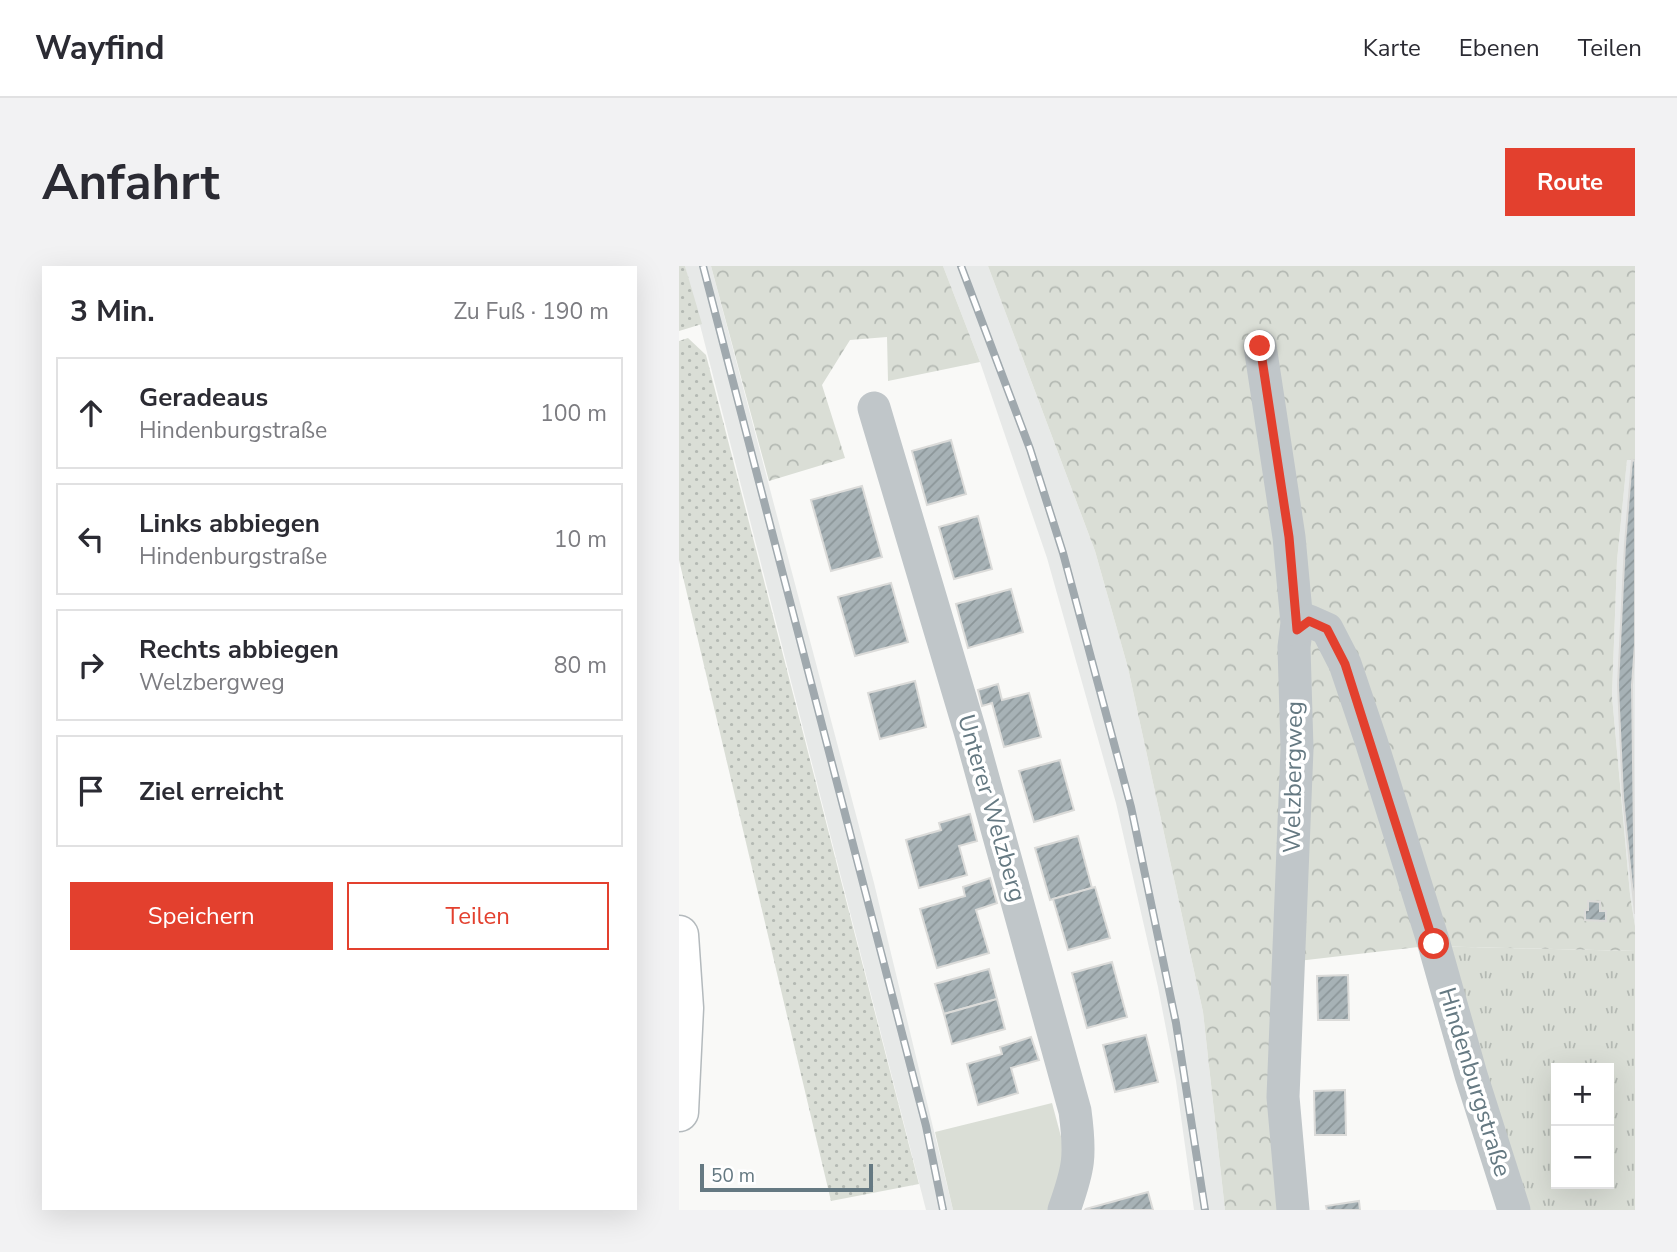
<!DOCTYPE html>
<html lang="de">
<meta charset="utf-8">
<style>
:root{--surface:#fff;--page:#f2f2f3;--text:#2b2b33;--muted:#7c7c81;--line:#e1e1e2;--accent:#e3402e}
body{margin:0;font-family:"Nunito Sans",sans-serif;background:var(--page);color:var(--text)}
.controls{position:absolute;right:21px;bottom:21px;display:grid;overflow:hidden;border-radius:0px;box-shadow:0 7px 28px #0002}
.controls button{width:63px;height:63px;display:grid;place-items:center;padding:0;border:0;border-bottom:2px solid var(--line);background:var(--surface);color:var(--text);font:35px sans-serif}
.scale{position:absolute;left:21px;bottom:18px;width:173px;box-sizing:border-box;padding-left:7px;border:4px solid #657982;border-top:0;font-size:19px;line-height:24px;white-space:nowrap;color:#657982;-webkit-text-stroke:5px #fff;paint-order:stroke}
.stop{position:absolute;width:21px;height:21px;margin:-16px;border:5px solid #e3402e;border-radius:50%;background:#fff}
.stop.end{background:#e3402e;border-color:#fff;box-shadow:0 2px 7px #0008}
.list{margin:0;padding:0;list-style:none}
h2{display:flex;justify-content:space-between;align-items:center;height:91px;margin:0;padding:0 28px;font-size:30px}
h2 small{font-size:23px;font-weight:400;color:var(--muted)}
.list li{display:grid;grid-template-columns:46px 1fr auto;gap:21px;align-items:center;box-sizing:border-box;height:112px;margin:0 14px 14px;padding:0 14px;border:2px solid var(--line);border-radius:0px}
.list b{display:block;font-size:26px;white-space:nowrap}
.list p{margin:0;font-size:23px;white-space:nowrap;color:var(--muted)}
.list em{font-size:23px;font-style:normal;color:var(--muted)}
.actions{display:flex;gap:14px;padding:21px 28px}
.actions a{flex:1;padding:16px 0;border:2px solid var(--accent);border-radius:0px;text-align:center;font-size:24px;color:var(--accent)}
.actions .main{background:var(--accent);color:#fff}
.icon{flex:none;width:38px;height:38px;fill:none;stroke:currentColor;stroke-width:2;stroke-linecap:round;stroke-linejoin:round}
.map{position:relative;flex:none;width:956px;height:944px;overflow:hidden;border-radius:0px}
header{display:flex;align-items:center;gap:42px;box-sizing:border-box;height:98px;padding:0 35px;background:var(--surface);border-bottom:2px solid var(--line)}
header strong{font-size:33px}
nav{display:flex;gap:38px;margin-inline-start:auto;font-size:24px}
.intro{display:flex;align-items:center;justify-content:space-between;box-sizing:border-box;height:168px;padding:0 42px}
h1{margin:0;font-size:49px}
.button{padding:18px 32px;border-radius:0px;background:var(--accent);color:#fff;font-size:24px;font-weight:700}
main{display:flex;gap:42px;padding:0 42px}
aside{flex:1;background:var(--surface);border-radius:0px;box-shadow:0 7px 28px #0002}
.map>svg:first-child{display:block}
.built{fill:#e7e9e8}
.grass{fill:url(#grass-tufts);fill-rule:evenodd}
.forest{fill:url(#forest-crowns)}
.park{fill:#daded6}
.garden{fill:url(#garden-dots)}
.building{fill:url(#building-hatch);stroke:#dbdbd9;stroke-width:2}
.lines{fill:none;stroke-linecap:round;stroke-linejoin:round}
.major-casing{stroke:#b4babd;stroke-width:41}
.minor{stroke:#c0c6c9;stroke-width:33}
.major{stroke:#fff;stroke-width:38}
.rail-casing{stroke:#a0a9ae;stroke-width:8}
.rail{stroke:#fff;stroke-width:5;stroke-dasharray:16;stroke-linecap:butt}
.route{stroke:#e3402e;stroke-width:9}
.labels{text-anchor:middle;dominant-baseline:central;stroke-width:7;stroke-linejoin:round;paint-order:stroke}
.street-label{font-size:24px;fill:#657982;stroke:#fff}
</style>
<header>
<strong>Wayfind</strong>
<nav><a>Karte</a><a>Ebenen</a><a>Teilen</a></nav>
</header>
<div class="intro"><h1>Anfahrt</h1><a class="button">Route</a></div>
<main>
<aside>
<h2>3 Min.<small>Zu Fuß · 190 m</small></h2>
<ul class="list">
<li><svg class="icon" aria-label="ahead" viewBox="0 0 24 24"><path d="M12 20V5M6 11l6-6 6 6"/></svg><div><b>Geradeaus</b><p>Hindenburgstraße</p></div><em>100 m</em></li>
<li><svg class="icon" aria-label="left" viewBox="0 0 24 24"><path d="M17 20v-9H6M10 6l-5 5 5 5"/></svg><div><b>Links abbiegen</b><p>Hindenburgstraße</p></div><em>10 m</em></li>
<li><svg class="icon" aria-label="right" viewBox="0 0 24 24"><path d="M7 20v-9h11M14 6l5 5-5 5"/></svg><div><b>Rechts abbiegen</b><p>Welzbergweg</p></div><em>80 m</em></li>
<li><svg class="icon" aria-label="arrive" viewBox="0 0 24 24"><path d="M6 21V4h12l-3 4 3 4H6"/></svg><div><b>Ziel erreicht</b></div></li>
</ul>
<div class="actions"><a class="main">Speichern</a><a>Teilen</a></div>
</aside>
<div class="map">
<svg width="956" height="944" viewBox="0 0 956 944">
<defs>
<pattern id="grass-tufts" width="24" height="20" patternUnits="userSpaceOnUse" patternTransform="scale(1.75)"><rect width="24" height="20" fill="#daded6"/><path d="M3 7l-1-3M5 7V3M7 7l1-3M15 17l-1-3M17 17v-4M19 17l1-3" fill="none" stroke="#b4b9b3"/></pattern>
<pattern id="forest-crowns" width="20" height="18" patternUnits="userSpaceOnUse" patternTransform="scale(1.75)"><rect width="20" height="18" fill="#daded6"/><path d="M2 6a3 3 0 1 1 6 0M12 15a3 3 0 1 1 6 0" fill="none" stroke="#b4b9b3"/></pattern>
<pattern id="garden-dots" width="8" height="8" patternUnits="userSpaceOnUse" patternTransform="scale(1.75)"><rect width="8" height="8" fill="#daded6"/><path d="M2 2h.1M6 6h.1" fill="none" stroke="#b4b9b3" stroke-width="1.8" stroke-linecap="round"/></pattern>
<pattern id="building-hatch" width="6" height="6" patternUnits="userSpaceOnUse" patternTransform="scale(1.75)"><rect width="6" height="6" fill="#a7b2b6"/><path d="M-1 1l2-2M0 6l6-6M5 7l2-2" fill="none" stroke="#8c9699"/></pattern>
</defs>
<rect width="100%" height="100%" fill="#f9f9f7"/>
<g class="built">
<polygon points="6,0 32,0 195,617 274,944 247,944"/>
<polygon points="264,0 309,0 416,285 449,402 524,746 546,944 515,944 497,815 479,721 437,537 368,292 301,96"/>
<polygon points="948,193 956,195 956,660 951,628 933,430 938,295"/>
</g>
<path class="grass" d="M748,680L956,685V944H823ZM877,802H930V918H877Z"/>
<g class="forest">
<polygon points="32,0 264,0 301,96 209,115 208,71 171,74 143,119 166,192 90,215"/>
<polygon points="309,0 956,0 956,194 948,194 938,295 933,430 951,628 956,660 956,685 748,680 619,695 605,944 546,944 524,746 449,402 416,285"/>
</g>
<polygon class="park" points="373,837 384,878 385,907 372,944 274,944 256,866"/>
<g class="garden">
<polygon points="0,0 6,0 23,58 0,65"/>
<polygon points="9,72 27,89 240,918 152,935 0,294 0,75"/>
</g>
<g class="building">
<polygon points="272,174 287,228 248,239 233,185"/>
<polygon points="953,194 956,195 956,378 953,419 956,648 944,531 939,419 946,278"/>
<polygon points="183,220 203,291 152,305 132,234"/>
<polygon points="299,250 313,303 275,313 260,261"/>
<polygon points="212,317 229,376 176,390 159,331"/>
<polygon points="332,323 344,366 289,382 277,338"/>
<polygon points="236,415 247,461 201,473 189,427"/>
<polygon points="319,418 323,434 350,427 362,471 325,481 313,437 303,440 299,424"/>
<polygon points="381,494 395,544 355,556 340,505"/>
<polygon points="291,548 298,575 280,580 288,609 240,622 227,574 262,564 260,557"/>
<polygon points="399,570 413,622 371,634 356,582"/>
<polygon points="311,612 318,637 297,644 310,687 258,702 241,643 286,630 284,621"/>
<polygon points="416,621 431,672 389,684 374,633"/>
<polygon points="909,635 921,636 921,645 927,645 927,655 906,654 906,644 909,644"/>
<polygon points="433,696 448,751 408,762 393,707"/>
<polygon points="310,703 318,733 265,748 256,718"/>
<polygon points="669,709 670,754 639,754 638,710"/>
<polygon points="318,733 326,763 273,778 265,748"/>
<polygon points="467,769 479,816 436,826 424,779"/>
<polygon points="352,771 360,794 332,802 339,827 299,839 288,798 323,788 321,781"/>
<polygon points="666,824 667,869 636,869 635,825"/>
<polygon points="469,926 474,944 406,944 407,943"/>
<polygon points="680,935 681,944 648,944 647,940"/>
</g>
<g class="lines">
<g class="major-casing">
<polyline id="major" points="0,669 5,742 0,846"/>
</g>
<g class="minor">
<polyline points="581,80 610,271 618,357 615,381 618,483 604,831 614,944"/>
<path d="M195,142L291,465L396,845C402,890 400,902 385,944"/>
<polyline points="618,364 630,355 648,363 666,398 692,475 755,678 792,809 835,944"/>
</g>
<use href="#major" class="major"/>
<g class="rail-casing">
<g id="rail">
<polyline points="24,0 247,860 264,944"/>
<polyline points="282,0 351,183 384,287 452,541 497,757 526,944"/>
</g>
</g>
<use href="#rail" class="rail"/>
</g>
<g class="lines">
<polyline class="route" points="581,80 610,271 618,364 630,355 648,363 666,398 755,678"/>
</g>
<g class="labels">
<g class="street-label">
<text transform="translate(614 511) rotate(-89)">Welzbergweg</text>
<text transform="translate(313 542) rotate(74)">Unterer Welzberg</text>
<text transform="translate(796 816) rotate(73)">Hindenburgstraße</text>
</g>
</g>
</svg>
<div class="controls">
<button>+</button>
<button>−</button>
</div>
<div class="scale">50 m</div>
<div class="stop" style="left:755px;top:678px"></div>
<div class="stop end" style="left:581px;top:80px"></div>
</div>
</main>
